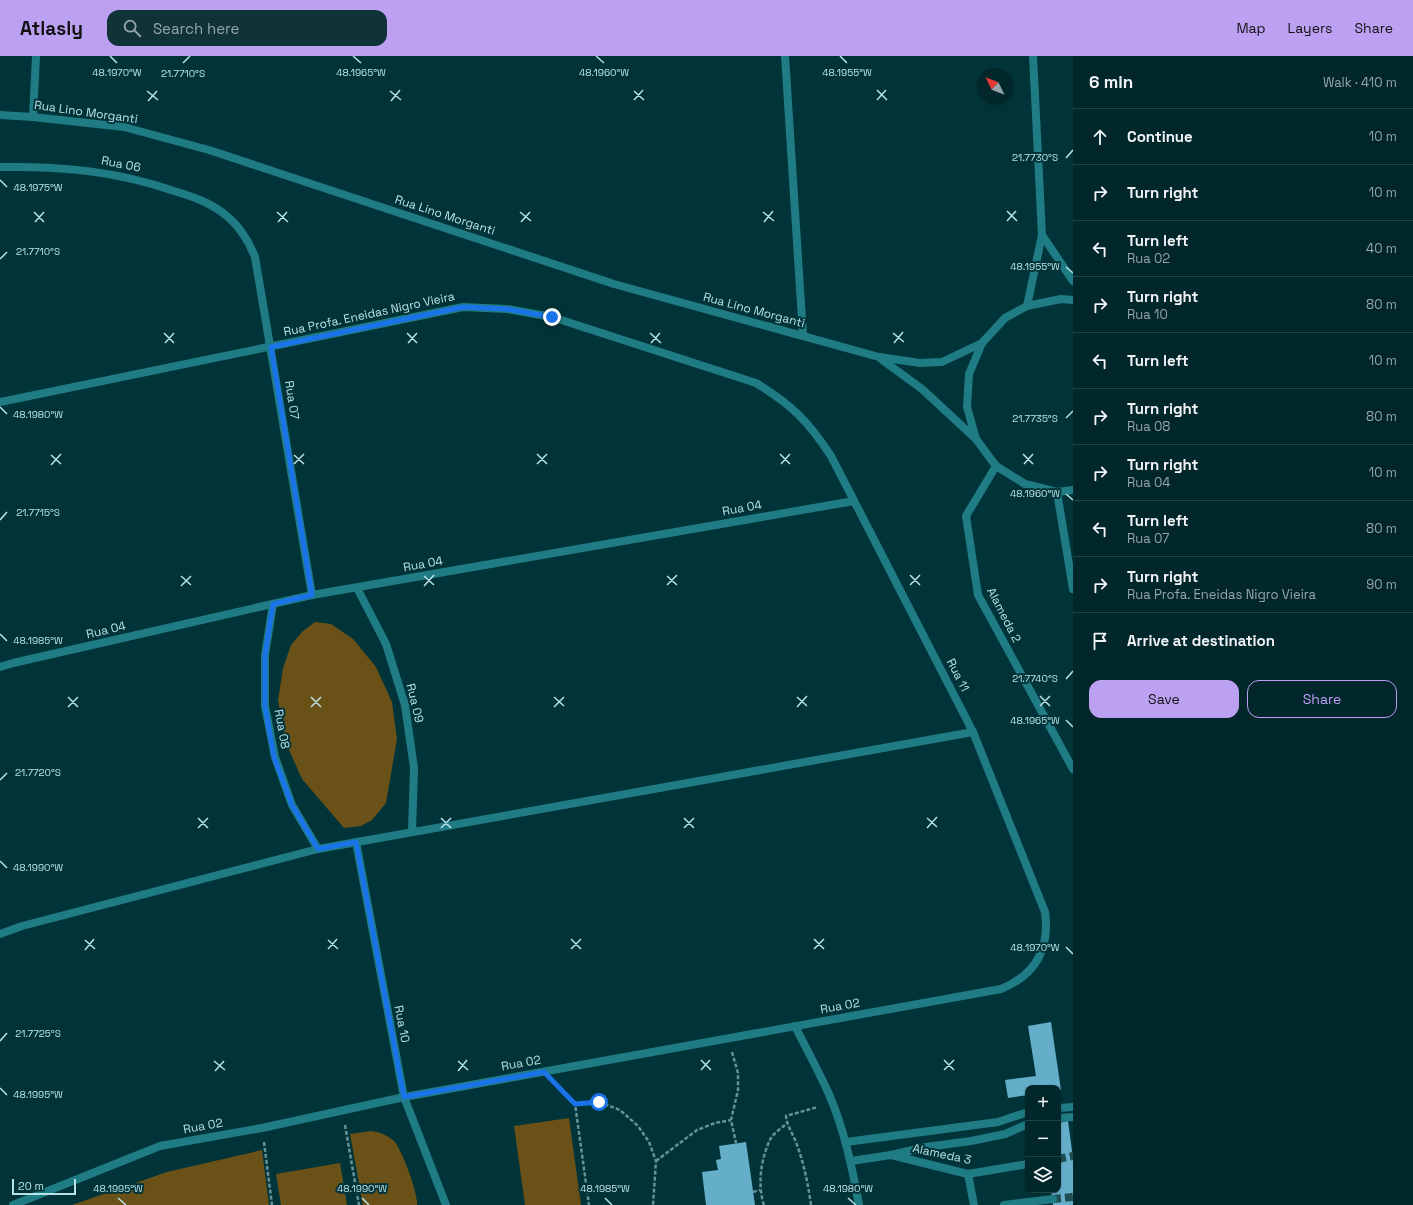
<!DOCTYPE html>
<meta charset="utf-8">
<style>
:root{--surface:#01272b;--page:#0f3337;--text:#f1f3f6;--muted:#96a5a9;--line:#234447;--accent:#bca0f2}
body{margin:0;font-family:"Space Grotesk",sans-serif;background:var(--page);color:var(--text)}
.controls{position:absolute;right:12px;bottom:12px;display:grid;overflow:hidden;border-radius:8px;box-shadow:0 1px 3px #0004}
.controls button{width:36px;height:36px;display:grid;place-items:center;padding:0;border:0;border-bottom:1px solid var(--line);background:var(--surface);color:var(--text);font:20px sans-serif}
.compass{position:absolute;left:977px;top:12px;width:36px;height:36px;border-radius:50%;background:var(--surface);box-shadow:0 1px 3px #0004;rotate:313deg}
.scale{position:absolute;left:12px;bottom:10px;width:64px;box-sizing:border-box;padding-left:4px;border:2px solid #bae1e5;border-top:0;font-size:11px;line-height:14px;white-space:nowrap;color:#bae1e5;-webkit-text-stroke:3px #013439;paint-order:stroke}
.stop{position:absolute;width:12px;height:12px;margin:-9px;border:3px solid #1a73e8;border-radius:50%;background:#fff}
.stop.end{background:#1a73e8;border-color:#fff;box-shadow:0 1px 4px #0008}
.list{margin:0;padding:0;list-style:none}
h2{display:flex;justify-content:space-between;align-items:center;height:52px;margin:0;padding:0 16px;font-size:17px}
h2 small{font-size:13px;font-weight:400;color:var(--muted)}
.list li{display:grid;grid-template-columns:26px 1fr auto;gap:12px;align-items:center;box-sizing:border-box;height:56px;padding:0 16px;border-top:1px solid var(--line)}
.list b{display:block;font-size:15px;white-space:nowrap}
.list p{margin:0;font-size:13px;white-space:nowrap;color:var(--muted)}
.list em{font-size:13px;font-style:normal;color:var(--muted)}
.actions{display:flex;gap:8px;padding:12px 16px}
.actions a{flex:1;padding:9px 0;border:1px solid var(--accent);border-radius:12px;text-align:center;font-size:14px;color:var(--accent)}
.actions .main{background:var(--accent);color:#111}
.icon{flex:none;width:22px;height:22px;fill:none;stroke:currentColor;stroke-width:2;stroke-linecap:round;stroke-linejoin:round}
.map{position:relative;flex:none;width:1073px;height:1149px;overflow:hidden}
header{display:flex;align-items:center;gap:24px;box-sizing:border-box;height:56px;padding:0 20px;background:var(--accent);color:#111}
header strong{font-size:19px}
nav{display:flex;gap:22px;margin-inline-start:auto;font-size:14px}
.search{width:280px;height:36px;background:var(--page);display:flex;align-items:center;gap:10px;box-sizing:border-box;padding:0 14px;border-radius:12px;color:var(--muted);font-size:15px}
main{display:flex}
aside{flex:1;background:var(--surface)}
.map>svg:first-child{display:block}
.green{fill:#6a5117}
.building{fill:#64aec9}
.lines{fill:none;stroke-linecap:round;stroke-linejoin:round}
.street-tunnel{stroke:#1d4e53;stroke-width:8;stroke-dasharray:8 4;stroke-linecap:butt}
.path{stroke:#659296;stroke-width:2.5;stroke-dasharray:4 2;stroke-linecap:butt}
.lane{stroke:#207c84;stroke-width:8}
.street{stroke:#207c84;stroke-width:8}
.route{stroke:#1a73e8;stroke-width:5}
.ticks{fill:none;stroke:#bae1e5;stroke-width:1.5}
.labels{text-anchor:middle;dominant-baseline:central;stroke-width:4;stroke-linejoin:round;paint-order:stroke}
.street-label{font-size:12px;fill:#bae1e5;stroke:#013439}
.ticks-label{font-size:10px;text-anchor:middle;fill:#bae1e5;stroke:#013439;stroke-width:4;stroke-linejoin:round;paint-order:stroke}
</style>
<header>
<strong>Atlasly</strong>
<div class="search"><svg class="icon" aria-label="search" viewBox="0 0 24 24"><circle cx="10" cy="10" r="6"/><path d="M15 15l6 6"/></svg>Search here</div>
<nav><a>Map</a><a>Layers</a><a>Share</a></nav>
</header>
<main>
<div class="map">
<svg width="1073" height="1149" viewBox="0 0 1073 1149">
<rect width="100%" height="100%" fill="#013439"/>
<g class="green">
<polygon points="315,566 331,568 353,583 376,611 392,646 397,683 386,747 372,764 361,770 344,772 302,723 285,685 278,644 283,612 291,589 302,576"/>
<polygon points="569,1062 581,1149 525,1149 514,1070"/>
<path d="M371,1075C380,1076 387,1079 394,1085C402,1094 418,1137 417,1149H363L350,1078Z"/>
<polygon points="262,1094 269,1149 72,1149 167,1116"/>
<polygon points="340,1107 347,1149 281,1149 276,1118"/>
</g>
<g class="building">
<polygon points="1051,966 1061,1034 1058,1034 1058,1032 1028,1032 1028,1039 1008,1042 1005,1024 1036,1020 1028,970"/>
<polygon points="1068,1065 1073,1102 1073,1149 1053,1149 1051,1134 1058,1134 1058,1067"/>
<polygon points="746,1086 755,1149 706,1149 702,1116 718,1114 716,1104 721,1103 719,1090"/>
</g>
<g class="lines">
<g class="street-tunnel">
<polyline points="1058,1103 1073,1100"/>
<polyline points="1053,1143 1073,1141"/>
</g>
<g class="path">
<polyline points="732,996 738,1017 738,1034 731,1064 736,1087"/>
<polyline points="557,1028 575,1048 589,1149"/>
<polyline points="575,1048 599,1046 620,1054 638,1070 649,1086 656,1105 653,1149"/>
<polyline points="345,1069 359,1149"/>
<polyline points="264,1086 272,1149"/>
<polyline points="656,1105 697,1074 715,1067 731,1064"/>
<polyline points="753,1136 760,1134"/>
<path d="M764,1149C757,1129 761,1101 771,1082C775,1076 782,1072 787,1067"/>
<path d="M811,1149C808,1128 804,1108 797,1089C794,1079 787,1071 786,1060L818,1051"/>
</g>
<g class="lane">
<polyline points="1058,1052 1073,1051"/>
<polyline points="1058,1062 1073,1061"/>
<polyline points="846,1086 998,1066 1028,1056"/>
<polyline points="891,1099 926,1091 971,1085 1005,1078 1028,1068"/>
</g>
<g class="street">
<polyline points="785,0 803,279"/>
<polyline points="0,59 33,61 124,71 209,94 614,228 879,301 920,307 942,306 982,287"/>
<polyline points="33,61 36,0"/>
<path d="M0,111C61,110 116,115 174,135C194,141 212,147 228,161C241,172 249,186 255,201L312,539"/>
<polyline points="1042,179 1073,225"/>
<polyline points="1073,244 1061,243 1027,250 1005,262 982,287 969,318 967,351 976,383 996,410 1025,428 1057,436 1073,434"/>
<polyline points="1027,250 1042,179 1033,0"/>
<polyline points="881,303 922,333 976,383"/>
<path d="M0,346L463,251L507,253L552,261L756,327C792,349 808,365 831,400L973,676L1045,856C1050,893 1035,919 1001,933L404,1041L262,1072L160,1090L13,1149"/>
<polyline points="996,410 966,460 978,539 1073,713"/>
<polyline points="1057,436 1073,533"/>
<polyline points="357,532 386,588 405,649 414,712 412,776"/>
<polyline points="273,548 265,599 265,650 275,701 292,749 318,793"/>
<polyline points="0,611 13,607 312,539 854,445"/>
<polyline points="356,786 404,1041 446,1149"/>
<polyline points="0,878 22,870 318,793 973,676"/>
<path d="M795,970C806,992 818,1014 828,1036C844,1072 852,1111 859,1149"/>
<polyline points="851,1105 891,1099 968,1118 1028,1108"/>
<polyline points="968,1118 974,1149"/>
<polyline points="1004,1149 1053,1143"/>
</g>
</g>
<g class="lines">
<polyline class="route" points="552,261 507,253 463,251 271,291 312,539 273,548 265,599 265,650 274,701 292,749 318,793 356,786 404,1041 544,1016 575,1048 599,1046"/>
</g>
<path class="ticks" d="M110,0L117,7M353,0L361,7M596,0L604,7M840,0L847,7M183,7L190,0M877,34L887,44M147,35L158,44M390,35L401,44M634,35L644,44M634,44L643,34M877,44L886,34M148,45L157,35M391,45L400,34M1066,102L1073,94M0,124L7,131M1007,155L1017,165M34,156L44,166M277,156L288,166M520,156L531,165M763,156L774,165M1007,165L1016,155M35,166L44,156M278,166L287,156M521,166L530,156M764,166L773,155M0,203L7,196M1066,211L1073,217M164,277L174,287M407,277L417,287M650,277L661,287M893,277L904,286M165,287L174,277M408,287L417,277M651,287L660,277M894,287L903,276M0,351L7,358M1066,362L1073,355M537,398L547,408M780,398L790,408M1023,398L1033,408M51,399L61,408M294,399L304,408M294,408L304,398M537,408L547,398M781,408L790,398M1024,408L1033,398M51,409L61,398M1066,438L1073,444M0,464L7,456M910,519L920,529M181,520L191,529M424,520L434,529M667,520L677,529M667,529L677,519M910,529L920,519M181,530L191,520M424,530L434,519M0,578L7,585M1066,623L1073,615M1040,640L1050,650M68,641L78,651M311,641L321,651M554,641L564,650M797,641L807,650M1040,650L1050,640M68,651L78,641M311,651L321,641M554,651L564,641M797,651L807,640M1066,664L1073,671M0,724L7,717M198,762L208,772M441,762L451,772M684,762L694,772M927,762L937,771M198,772L208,762M441,772L451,762M684,772L694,762M927,772L937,761M0,805L7,812M571,883L581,893M814,883L824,893M85,884L95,893M328,884L338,893M1066,891L1073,898M328,893L337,883M571,893L581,883M814,893L824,883M85,894L94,883M0,985L7,977M701,1004L711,1014M944,1004L954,1014M214,1005L225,1014M458,1005L468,1014M701,1014L710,1004M944,1014L954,1004M215,1015L224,1005M458,1015L467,1004M0,1032L7,1039M118,1142L126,1149M362,1142L369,1149M605,1142L612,1149M848,1142L856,1149"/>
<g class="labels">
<g class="street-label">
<text transform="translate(86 56) rotate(8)">Rua Lino Morganti</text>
<text transform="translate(121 108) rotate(11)">Rua 06</text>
<text transform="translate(445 159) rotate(18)">Rua Lino Morganti</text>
<text transform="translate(754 254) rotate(15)">Rua Lino Morganti</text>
<text transform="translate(369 258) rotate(-12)">Rua Profa. Eneidas Nigro Vieira</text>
<text transform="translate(292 344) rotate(81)">Rua 07</text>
<text transform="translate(742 452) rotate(-10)">Rua 04</text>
<text transform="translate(423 508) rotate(-10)">Rua 04</text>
<text transform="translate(1004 559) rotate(63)">Alameda 2</text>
<text transform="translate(106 574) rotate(-13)">Rua 04</text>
<text transform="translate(958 619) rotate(63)">Rua 11</text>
<text transform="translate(415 647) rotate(77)">Rua 09</text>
<text transform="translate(282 673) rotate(80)">Rua 08</text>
<text transform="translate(840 950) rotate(-10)">Rua 02</text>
<text transform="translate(402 968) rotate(79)">Rua 10</text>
<text transform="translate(521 1007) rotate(-10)">Rua 02</text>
<text transform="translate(203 1070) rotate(-10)">Rua 02</text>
<text transform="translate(942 1098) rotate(12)">Alameda 3</text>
</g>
</g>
<g class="ticks-label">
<text x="117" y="20">48.1970°W</text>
<text x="361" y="20">48.1965°W</text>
<text x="604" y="20">48.1960°W</text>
<text x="847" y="20">48.1955°W</text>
<text x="183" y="21">21.7710°S</text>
<text x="1035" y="105">21.7730°S</text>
<text x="38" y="135">48.1975°W</text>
<text x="38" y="199">21.7710°S</text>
<text x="1035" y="214">48.1955°W</text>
<text x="38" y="362">48.1980°W</text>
<text x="1035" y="366">21.7735°S</text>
<text x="1035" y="441">48.1960°W</text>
<text x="38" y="460">21.7715°S</text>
<text x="38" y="588">48.1985°W</text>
<text x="1035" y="626">21.7740°S</text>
<text x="1035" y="668">48.1965°W</text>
<text x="38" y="720">21.7720°S</text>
<text x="38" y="815">48.1990°W</text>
<text x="1035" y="895">48.1970°W</text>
<text x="38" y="981">21.7725°S</text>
<text x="38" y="1042">48.1995°W</text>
<text x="118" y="1136">48.1995°W</text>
<text x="362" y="1136">48.1990°W</text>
<text x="605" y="1136">48.1985°W</text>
<text x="848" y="1136">48.1980°W</text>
</g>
</svg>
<div class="controls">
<button>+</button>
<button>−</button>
<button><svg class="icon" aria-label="layers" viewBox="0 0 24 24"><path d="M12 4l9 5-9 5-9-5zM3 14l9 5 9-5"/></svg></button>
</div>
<svg class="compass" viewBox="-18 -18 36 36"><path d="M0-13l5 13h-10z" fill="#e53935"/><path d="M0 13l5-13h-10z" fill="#96a5a9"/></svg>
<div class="scale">20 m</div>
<div class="stop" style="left:599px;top:1046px"></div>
<div class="stop end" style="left:552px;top:261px"></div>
</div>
<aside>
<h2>6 min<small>Walk · 410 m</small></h2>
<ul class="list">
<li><svg class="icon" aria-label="ahead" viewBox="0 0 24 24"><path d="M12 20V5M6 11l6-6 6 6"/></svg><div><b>Continue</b></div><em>10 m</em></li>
<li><svg class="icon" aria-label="right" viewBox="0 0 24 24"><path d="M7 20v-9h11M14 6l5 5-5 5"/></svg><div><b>Turn right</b></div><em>10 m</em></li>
<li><svg class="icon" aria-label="left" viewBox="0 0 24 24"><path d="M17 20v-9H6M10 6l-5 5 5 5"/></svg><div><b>Turn left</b><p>Rua 02</p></div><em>40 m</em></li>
<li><svg class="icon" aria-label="right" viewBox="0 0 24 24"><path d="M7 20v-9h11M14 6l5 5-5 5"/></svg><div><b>Turn right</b><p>Rua 10</p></div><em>80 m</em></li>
<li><svg class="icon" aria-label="left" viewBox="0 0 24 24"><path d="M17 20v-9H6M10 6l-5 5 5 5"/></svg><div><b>Turn left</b></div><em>10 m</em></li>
<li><svg class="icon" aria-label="right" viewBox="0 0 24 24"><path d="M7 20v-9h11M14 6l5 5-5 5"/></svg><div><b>Turn right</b><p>Rua 08</p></div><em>80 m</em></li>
<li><svg class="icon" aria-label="right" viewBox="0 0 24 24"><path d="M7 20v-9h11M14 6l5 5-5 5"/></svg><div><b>Turn right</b><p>Rua 04</p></div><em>10 m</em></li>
<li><svg class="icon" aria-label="left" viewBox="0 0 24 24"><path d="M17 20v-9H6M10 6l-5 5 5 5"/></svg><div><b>Turn left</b><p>Rua 07</p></div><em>80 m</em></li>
<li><svg class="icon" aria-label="right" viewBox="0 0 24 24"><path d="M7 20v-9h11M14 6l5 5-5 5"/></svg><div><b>Turn right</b><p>Rua Profa. Eneidas Nigro Vieira</p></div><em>90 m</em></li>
<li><svg class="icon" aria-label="arrive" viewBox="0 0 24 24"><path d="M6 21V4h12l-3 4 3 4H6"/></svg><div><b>Arrive at destination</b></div></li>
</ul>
<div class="actions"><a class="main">Save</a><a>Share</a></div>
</aside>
</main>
